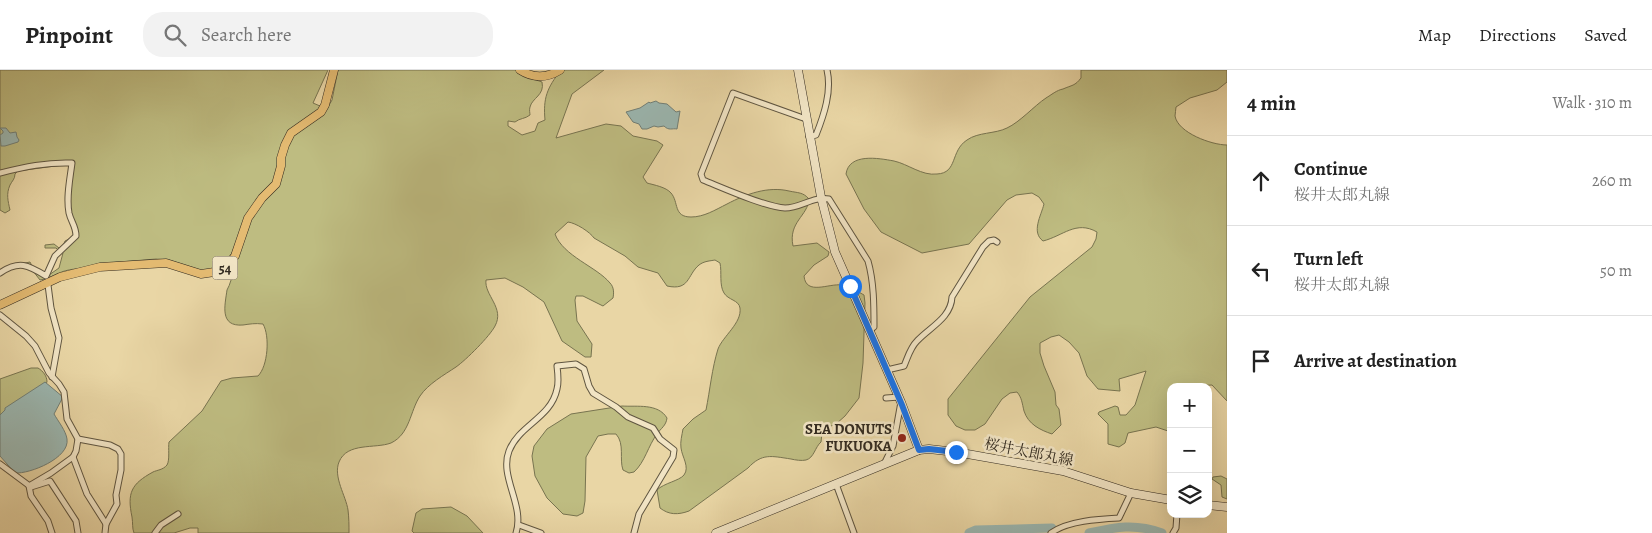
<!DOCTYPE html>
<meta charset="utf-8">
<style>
:root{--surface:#fff;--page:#f2f2f2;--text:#222;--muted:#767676;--line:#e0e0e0}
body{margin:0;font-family:Alegreya,"Noto Serif JP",serif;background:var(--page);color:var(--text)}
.controls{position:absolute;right:15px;bottom:15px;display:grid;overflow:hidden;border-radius:10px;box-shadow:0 5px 20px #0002}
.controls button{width:45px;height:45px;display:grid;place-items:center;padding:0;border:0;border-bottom:1px solid var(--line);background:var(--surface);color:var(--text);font:25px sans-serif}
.stop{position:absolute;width:15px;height:15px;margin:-11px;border:4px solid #1a73e8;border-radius:50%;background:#fff}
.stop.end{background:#1a73e8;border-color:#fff;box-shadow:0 1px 5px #0008}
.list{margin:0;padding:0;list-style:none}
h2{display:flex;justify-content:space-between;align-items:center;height:65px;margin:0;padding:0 20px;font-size:21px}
h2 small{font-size:16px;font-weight:400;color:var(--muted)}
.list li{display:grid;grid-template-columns:32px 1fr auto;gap:15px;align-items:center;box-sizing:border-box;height:90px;padding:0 20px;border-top:1px solid var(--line)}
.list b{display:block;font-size:19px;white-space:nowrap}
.list p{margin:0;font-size:16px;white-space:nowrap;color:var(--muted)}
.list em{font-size:16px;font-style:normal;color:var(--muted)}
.icon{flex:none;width:28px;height:28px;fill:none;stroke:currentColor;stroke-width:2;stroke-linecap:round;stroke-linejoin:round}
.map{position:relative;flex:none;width:1227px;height:463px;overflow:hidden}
header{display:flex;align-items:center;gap:30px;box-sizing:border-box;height:70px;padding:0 25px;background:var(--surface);border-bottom:1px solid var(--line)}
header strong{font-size:24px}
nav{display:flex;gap:28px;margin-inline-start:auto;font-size:18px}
.search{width:350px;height:45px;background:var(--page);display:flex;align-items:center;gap:12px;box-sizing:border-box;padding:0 18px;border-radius:20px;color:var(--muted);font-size:19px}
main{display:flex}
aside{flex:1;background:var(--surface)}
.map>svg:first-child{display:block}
.green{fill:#bebc81;stroke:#787450}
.water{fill:#9bb7b1;stroke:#717f77}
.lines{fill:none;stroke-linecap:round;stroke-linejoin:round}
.river{stroke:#9bb7b1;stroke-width:9}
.street-casing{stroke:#605641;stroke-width:7}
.secondary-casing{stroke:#332b20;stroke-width:9}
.primary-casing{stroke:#332b20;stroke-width:9}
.street{stroke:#f1e4c4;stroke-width:5}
.secondary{stroke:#f1e4c4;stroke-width:8}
.primary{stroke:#e4bb72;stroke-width:8}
.route{stroke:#1a73e8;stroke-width:6}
.poi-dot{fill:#8f2418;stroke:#f1e4c4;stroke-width:2}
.labels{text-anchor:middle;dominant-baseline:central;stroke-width:5;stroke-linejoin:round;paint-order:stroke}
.shield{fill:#f1e4c4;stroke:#6c6251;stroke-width:1}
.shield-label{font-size:14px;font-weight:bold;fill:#332b20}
.poi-label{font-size:15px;font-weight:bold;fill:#332b20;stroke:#f1e4c4;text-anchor:end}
.street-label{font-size:15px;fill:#332b20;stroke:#f1e4c4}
</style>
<header>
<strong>Pinpoint</strong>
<div class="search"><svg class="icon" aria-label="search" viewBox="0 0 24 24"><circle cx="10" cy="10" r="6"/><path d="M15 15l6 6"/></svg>Search here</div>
<nav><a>Map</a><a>Directions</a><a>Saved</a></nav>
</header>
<main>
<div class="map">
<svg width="1227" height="463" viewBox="0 0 1227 463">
<rect width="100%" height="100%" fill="#e9d6a5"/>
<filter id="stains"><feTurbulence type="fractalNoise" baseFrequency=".004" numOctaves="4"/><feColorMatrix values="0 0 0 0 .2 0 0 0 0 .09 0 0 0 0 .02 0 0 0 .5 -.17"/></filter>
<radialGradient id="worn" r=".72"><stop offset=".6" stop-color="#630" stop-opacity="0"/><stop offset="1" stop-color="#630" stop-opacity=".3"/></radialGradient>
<g class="green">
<path d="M0,0H328L313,33L327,39L332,30L338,0H523C530,10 531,8 542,12C545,25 532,28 530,37C529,40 530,43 530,45C525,49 520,48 515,52L508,51V56L522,65L535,61L538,53L545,50C543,28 547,18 561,0H604L572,24L556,68L606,54L621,56L633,66L657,71L663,75L643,107L647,113C654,115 666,117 671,123C679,132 673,147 691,147C704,147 715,140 727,134C746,124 768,116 789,121C798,123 803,122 809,129C808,146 788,152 793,176L817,173L829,182L828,186L814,195L804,206C806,226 829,213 842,215C850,217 857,221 864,225L865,233L863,293L859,328L845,346L836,354L824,359L822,363L821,372C815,377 814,388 806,390C802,391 795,390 791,389C771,386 762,383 748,398L689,441C678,445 669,445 660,438L657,420C664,413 679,411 684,405C690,397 682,387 681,378C680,372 682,365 683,359L693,349L706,340C710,320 712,298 718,279C723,266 742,253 740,238C739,230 728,230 724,223C719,215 722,202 720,193L715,190C710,191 704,191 699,195C687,205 690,221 667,216L658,203L638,197L625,186L594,168C590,162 576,153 568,152L555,164C563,186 597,197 610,213C614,217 614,223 613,228L603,236L583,226H576L575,230L577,251L592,274L591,287H585L562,271L544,232L523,217L505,208L486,210C484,225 505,238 495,256C490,266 466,290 456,297C444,305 428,314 420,326C410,341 410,364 391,373C375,379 347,372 339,392C333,407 346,426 348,440C349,448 349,455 349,463H198V458H190L174,463H134C132,458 133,453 132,447C127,423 131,414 153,402C157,400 163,400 167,395C170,390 168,378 169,372L202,341L221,311L232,308L258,306C268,296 270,266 263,254C255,253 250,254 243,255C219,257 225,235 227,220C233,210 238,181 237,170L232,183L221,196L203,201L169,190L156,189L96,194L95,196C83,199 70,198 59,203C53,206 47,209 40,210L33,201L20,194L30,192L32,196L49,205L59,198L63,183L62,182L55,188L58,180L56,178H45V175L54,174L59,178L63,176L65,171L73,167C75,159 69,152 68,144C65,127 67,111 70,94L18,101L15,104C15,109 12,111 10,115C6,124 8,131 10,140L5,143L0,140Z"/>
<path d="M1081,0H1227V12L1217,20L1190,28L1176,37C1176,40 1175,43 1175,46C1178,63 1212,75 1227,75V331L1212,315L1171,317V362L1156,357L1128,363L1125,373L1119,377L1108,374V354L1098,344L1099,342L1115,336L1118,337L1120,345H1126L1135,335L1146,301L1119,309L1120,321L1098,319L1087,306L1079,283L1069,272L1059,265L1051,267L1040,273V283L1044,296L1055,322L1056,335L1059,339L1061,355L1052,364C1040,360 1028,354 1024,341C1022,333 1022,328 1017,322L1010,323L1002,329L985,354L975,360H965L956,356L948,345V329L1030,227L1092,177L1096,169L1097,162C1076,150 1063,166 1043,171C1031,162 1041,146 1044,134L1039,127L1032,123L1016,125L1007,130L969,174L922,183L881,162L864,139L846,104C849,83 878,88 894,91C908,94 922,106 937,104C958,103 950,81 967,70C978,62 995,64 1007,58C1020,52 1034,36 1046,28C1051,25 1057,20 1063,19C1072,15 1075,16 1081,8Z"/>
<path d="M31,298H38C43,301 47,306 47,312L45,315L0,348V309Z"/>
<path d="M622,336C637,337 658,333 667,348C666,356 661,358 657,364C648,376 645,392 634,402L629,403L623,400C619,389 625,374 616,364H608L598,366L586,387L585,431L583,443L577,446L563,444L547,428L535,406L532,386L534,376L547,359L571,344Z"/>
<polygon points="1221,406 1227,409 1227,429 1222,427 1221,415 1212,409 1213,407"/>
<polygon points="451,437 467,446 483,463 414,463 412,461 416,443 422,439"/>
</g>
<g class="water">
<path d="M656,31L659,33L667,34L676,42L680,41L677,59C672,58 669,61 664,56L658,57L654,56L647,59H642L639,54L633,52L626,42L640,38L649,32L650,33Z"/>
<polygon points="0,58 6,58 10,63 16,62 17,67 19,70 18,72 5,76 1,76 0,65 3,63 3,61"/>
<path d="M45,312L63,327L54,344C58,351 66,361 67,369C70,388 30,404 15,403L0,386V345L5,340V338Z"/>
</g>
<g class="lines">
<g class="river">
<polyline points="969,463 976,460 1052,458"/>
<path d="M1089,463C1116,457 1135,453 1162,463"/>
</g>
<g class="street-casing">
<g id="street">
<path d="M806,49L733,23L701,104L703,110C723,118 765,137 785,138C801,138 813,126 829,129L868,191C874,212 874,236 874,257L870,260"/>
<path d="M809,67L816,65C824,45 832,21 827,0"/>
<path d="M0,103C24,97 47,92 72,93C70,109 66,127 69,143C71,152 76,156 76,166L55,186L46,206C28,195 19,190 0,203"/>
<polyline points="48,215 51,238 59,268 52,307"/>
<polyline points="0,245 26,266 35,276 49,303 59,314 64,322 67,349 78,369 76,381 73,387 51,403 29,416 31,426 48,451 52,463"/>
<path d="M887,300L904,296C908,287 910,278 917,271C930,257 951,248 952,227L983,177L989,171L994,170L997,172"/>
<polyline points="886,328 899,327"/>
<polyline points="78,369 110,375 118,379 121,384 121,400 116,425 117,434 106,454"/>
<polyline points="73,387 87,424 106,454 105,463"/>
<polyline points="0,394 31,417 50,411 76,451 78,463"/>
<polyline points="884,394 893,376 901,332"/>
<polyline points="836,414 854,463"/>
<polyline points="519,455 541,463"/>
<polyline points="155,463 161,455 178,444"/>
<path d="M516,463C525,435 499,407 509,381C519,355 551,348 557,319C559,312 558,304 557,296L576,294L584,299L589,316L593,323L616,337L628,347L653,358L660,369L674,380L673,387L639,444L634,463"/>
<path d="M1051,463C1067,451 1099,449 1119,448L1131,423"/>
<polyline points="1173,463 1176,458 1177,444"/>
</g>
</g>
<g class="secondary-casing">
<g id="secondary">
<polyline points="798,0 821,127 835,182 901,332 919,380"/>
<polyline points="1208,435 1227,437"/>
<polyline points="716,463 919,380 929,379 956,382 1063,401 1131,423 1171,430"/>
</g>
</g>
<g class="primary-casing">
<g id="primary">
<path d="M520,0C534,9 547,8 560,0"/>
<polyline points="0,235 60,207 100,197 166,193 201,204 221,201 228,196 235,186 248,148 262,128 276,114 281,96 281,88 285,75 291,63 321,42 325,35 334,0"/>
</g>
</g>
<use href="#street" class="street"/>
<use href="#secondary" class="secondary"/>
<use href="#primary" class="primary"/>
</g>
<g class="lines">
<polyline class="route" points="850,216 902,335 919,380 929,379 956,382"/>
</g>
<circle class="poi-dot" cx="902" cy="368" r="5"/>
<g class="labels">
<rect class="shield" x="212.5" y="186.5" width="25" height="23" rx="4"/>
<g class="shield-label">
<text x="225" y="198">54</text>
</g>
<g class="poi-label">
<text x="892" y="359">SEA DONUTS<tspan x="892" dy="17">FUKUOKA</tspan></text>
</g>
<g class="street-label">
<text transform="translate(1029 382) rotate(11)">桜井太郎丸線</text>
</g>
</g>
<rect width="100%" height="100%" filter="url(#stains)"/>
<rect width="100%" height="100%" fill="url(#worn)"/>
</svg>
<div class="controls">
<button>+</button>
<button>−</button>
<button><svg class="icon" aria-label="layers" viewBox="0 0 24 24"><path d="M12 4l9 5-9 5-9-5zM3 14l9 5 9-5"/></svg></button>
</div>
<div class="stop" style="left:850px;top:216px"></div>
<div class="stop end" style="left:956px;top:382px"></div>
</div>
<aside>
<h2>4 min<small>Walk · 310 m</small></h2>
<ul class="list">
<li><svg class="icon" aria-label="ahead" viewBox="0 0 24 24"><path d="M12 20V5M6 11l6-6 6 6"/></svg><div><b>Continue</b><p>桜井太郎丸線</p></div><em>260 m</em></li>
<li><svg class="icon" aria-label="left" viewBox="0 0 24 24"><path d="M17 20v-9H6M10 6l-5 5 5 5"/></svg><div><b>Turn left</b><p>桜井太郎丸線</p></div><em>50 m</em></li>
<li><svg class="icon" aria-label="arrive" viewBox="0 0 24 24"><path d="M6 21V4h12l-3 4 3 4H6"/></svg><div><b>Arrive at destination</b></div></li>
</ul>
</aside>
</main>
